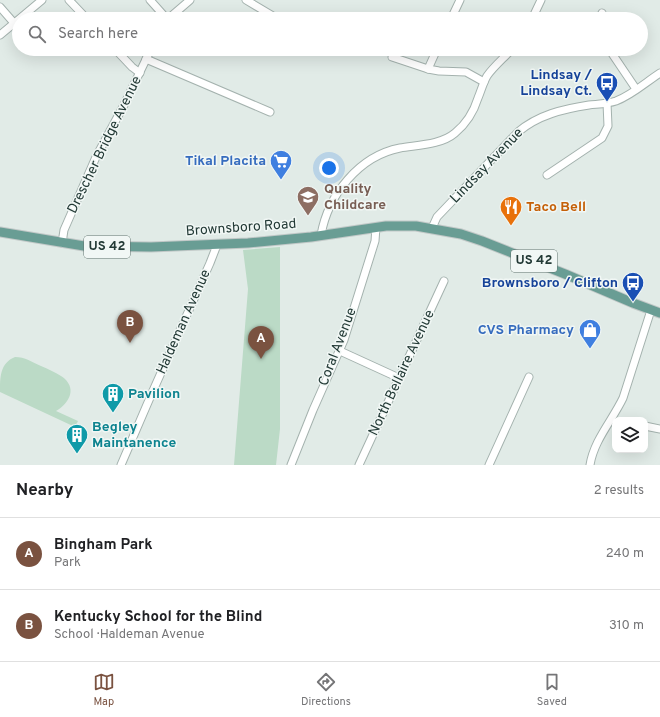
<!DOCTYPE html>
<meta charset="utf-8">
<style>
:root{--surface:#fff;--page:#f6f6f6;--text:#202124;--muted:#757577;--line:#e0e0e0;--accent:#7a5240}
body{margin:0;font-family:Overpass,sans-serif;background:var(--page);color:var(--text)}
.controls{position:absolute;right:12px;bottom:12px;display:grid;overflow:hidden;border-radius:8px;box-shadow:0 4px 16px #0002}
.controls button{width:36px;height:36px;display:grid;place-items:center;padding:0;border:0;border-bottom:1px solid var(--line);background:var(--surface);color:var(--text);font:20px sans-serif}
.you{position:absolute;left:329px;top:168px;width:14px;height:14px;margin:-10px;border:3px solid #fff;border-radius:50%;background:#1a73e8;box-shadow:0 0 0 6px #1a73e833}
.badge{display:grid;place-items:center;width:26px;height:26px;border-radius:50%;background:var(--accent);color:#fff;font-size:13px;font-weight:700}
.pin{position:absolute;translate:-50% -33px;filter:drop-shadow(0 1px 2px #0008)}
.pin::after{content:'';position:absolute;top:21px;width:14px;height:12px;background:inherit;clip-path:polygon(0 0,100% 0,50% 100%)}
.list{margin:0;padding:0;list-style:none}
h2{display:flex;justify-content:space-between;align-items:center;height:52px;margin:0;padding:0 16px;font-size:17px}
h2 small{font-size:13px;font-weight:400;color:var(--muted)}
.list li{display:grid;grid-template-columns:26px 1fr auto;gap:12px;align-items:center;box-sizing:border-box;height:72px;padding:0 16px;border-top:1px solid var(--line)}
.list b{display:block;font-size:15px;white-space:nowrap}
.list p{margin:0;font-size:13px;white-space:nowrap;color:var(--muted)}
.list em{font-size:13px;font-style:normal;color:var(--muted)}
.icon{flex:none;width:22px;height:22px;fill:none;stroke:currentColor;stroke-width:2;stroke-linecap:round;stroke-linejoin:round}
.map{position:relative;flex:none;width:660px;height:465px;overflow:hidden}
.search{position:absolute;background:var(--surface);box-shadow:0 4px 16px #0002;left:12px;right:12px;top:12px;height:44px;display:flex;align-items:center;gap:10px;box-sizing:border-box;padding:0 14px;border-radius:22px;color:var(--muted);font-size:15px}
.sheet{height:196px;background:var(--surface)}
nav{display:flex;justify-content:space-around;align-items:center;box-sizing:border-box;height:56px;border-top:1px solid var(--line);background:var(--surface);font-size:11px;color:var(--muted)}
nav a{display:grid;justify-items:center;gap:2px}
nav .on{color:var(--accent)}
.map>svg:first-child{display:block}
.green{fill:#bbdac6}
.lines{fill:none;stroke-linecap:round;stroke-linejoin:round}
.minor-casing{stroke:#a4b2ae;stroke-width:9}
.major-casing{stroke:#c1c8c7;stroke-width:11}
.minor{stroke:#fff;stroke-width:7}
.major{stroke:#699d94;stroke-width:9}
.labels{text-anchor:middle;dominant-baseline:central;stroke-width:3;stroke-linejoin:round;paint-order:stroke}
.shield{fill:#f1f7f5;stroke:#61736f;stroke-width:1}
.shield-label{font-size:13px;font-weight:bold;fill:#233a36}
.transit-label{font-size:14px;font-weight:bold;fill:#164399;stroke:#f1f7f5;text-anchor:end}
.street-label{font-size:14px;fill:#233a36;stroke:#f1f7f5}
.shop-label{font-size:14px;font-weight:bold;fill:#366cbe;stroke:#f1f7f5;text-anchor:end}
.education-label{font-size:14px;font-weight:bold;fill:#785e54;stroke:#f1f7f5;text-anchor:start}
.food-label{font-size:14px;font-weight:bold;fill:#c56008;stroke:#f1f7f5;text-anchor:start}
.culture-label{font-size:14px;font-weight:bold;fill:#0d838f;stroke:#f1f7f5;text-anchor:start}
</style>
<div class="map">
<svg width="660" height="465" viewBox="0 0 660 465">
<rect width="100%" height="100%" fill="#e1ebe7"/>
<g class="green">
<polygon points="280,247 280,429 276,465 234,465 248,289 243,250"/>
<path d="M15,357C25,357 32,362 41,366C48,369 55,372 61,376C78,387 70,403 56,411L78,421L75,427L0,392C0,377 0,363 15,357Z"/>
</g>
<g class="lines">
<g class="minor-casing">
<g id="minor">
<polyline points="69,0 87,19"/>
<polyline points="150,0 167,19"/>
<polyline points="246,0 278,19"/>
<polyline points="0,7 14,23"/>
<polyline points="168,19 190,0"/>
<polyline points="451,19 460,0"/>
<polyline points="532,19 541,0"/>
<polyline points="599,19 602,13"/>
<polyline points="0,35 42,0"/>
<polyline points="115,49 132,67 140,73"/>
<polyline points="609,49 636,89"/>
<polyline points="392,57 428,69 439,71 466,72 484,82"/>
<polyline points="146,59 270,112"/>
<polyline points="428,69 437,49"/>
<polyline points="547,175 602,138 608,126 607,103"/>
<path d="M432,228L437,217L518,132C538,115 563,109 589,105C598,104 607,104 616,101C632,95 646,82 660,73"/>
<path d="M321,235C328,195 359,156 400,148C417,145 441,145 455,133C466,124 474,111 478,98C481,91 483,83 487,76C494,66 504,58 512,49"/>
<polyline points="62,243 64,230 96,157 124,105 151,49"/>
<polyline points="340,351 399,378"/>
<polyline points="645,426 660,429"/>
<polyline points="121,465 152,393 210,263 217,245"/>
<polyline points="291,465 313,410 344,340 375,241 376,227"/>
<polyline points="359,465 444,281"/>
<polyline points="489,465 529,377"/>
<path d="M590,465C594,440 612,421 623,398L651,310"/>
</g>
</g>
<g class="major-casing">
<polyline id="major" points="0,232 84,246 151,247 248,243 311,237 386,226 416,226 461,234 482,241 565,274 633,303 660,313"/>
</g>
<use href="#minor" class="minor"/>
<use href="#major" class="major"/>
</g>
<defs>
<g id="bus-pin" transform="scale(1.15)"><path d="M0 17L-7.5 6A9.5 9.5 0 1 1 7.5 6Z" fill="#1a4fb4" stroke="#f1f7f5"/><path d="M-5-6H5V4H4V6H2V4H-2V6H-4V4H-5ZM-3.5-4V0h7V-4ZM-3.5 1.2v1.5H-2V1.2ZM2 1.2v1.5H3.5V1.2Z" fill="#fff"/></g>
<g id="supermarket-pin" transform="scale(1.15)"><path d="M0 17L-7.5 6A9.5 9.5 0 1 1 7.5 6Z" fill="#3f7fe0" stroke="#f1f7f5"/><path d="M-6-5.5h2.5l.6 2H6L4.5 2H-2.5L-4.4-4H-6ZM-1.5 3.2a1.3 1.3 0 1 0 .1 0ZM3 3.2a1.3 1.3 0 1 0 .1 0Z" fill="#fff"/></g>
<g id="school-pin" transform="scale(1.15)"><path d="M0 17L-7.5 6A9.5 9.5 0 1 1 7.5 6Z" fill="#8d6e63" stroke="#f1f7f5"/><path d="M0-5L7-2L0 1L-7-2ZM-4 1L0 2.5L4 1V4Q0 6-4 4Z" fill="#fff"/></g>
<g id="restaurant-pin" transform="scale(1.15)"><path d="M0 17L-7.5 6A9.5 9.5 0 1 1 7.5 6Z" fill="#e8710a" stroke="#f1f7f5"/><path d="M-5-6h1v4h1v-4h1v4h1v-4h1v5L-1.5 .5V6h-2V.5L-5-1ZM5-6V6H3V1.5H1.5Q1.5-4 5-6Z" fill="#fff"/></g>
<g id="shop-pin" transform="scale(1.15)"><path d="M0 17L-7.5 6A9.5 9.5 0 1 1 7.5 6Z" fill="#3f7fe0" stroke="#f1f7f5"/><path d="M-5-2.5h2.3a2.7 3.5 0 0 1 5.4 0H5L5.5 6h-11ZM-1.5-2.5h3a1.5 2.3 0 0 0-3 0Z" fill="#fff"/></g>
<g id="building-pin" transform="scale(1.15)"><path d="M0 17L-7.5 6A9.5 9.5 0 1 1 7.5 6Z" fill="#0f9aa8" stroke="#f1f7f5"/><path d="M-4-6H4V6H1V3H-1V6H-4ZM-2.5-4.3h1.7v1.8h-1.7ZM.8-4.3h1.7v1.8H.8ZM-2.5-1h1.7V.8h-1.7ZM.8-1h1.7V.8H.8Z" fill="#fff"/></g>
</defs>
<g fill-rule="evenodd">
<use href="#bus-pin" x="607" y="83"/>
<use href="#supermarket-pin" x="281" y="161"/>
<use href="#school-pin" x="308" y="197"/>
<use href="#restaurant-pin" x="511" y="207"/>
<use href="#bus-pin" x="633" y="283"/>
<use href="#shop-pin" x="590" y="330"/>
<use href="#building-pin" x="113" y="394"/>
<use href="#building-pin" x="77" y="435"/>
</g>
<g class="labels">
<g class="shield">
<rect x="84" y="236" width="46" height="22" rx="3"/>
<rect x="511" y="250" width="46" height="22" rx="3"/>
</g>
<g class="shield-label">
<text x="107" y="247">US 42</text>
<text x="534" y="261">US 42</text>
</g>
<g class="transit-label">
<text x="592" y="75">Lindsay /<tspan x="592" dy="16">Lindsay Ct.</tspan></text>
<text x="618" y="283">Brownsboro / Clifton</text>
</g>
<g class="street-label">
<text transform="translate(105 145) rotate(-64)">Drescher Bridge Avenue</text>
<text transform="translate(487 166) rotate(-46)">Lindsay Avenue</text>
<text transform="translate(241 228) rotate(-4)">Brownsboro Road</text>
<text transform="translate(184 322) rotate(-66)">Haldeman Avenue</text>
<text transform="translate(338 347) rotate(-69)">Coral Avenue</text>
<text transform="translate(402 373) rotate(-65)">North Bellaire Avenue</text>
</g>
<g class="shop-label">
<text x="266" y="161">Tikal Placita</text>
<text x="574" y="330">CVS Pharmacy</text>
</g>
<g class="education-label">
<text x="324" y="189">Quality<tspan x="324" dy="16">Childcare</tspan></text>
</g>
<g class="food-label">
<text x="526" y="207">Taco Bell</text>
</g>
<g class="culture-label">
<text x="128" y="394">Pavilion</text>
<text x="92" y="427">Begley<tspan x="92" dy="16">Maintanence</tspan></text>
</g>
</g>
</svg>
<div class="controls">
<button><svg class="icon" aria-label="layers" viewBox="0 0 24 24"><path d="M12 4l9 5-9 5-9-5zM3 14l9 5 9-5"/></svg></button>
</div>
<div class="you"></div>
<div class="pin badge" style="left:261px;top:359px">A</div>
<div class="pin badge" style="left:130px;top:343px">B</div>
<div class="search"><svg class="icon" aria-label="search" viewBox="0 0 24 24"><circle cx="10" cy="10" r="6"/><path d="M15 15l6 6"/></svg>Search here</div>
</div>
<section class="sheet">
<h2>Nearby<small>2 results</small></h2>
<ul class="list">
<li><span class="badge">A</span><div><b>Bingham Park</b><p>Park</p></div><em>240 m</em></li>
<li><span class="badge">B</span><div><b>Kentucky School for the Blind</b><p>School · Haldeman Avenue</p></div><em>310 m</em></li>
</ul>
</section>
<nav>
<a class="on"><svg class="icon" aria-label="map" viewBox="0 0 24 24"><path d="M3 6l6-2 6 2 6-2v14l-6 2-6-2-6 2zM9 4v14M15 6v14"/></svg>Map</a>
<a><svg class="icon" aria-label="directions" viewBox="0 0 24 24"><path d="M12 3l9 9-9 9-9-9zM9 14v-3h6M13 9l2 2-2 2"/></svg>Directions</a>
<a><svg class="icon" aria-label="saved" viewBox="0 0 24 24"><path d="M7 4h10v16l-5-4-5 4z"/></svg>Saved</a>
</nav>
